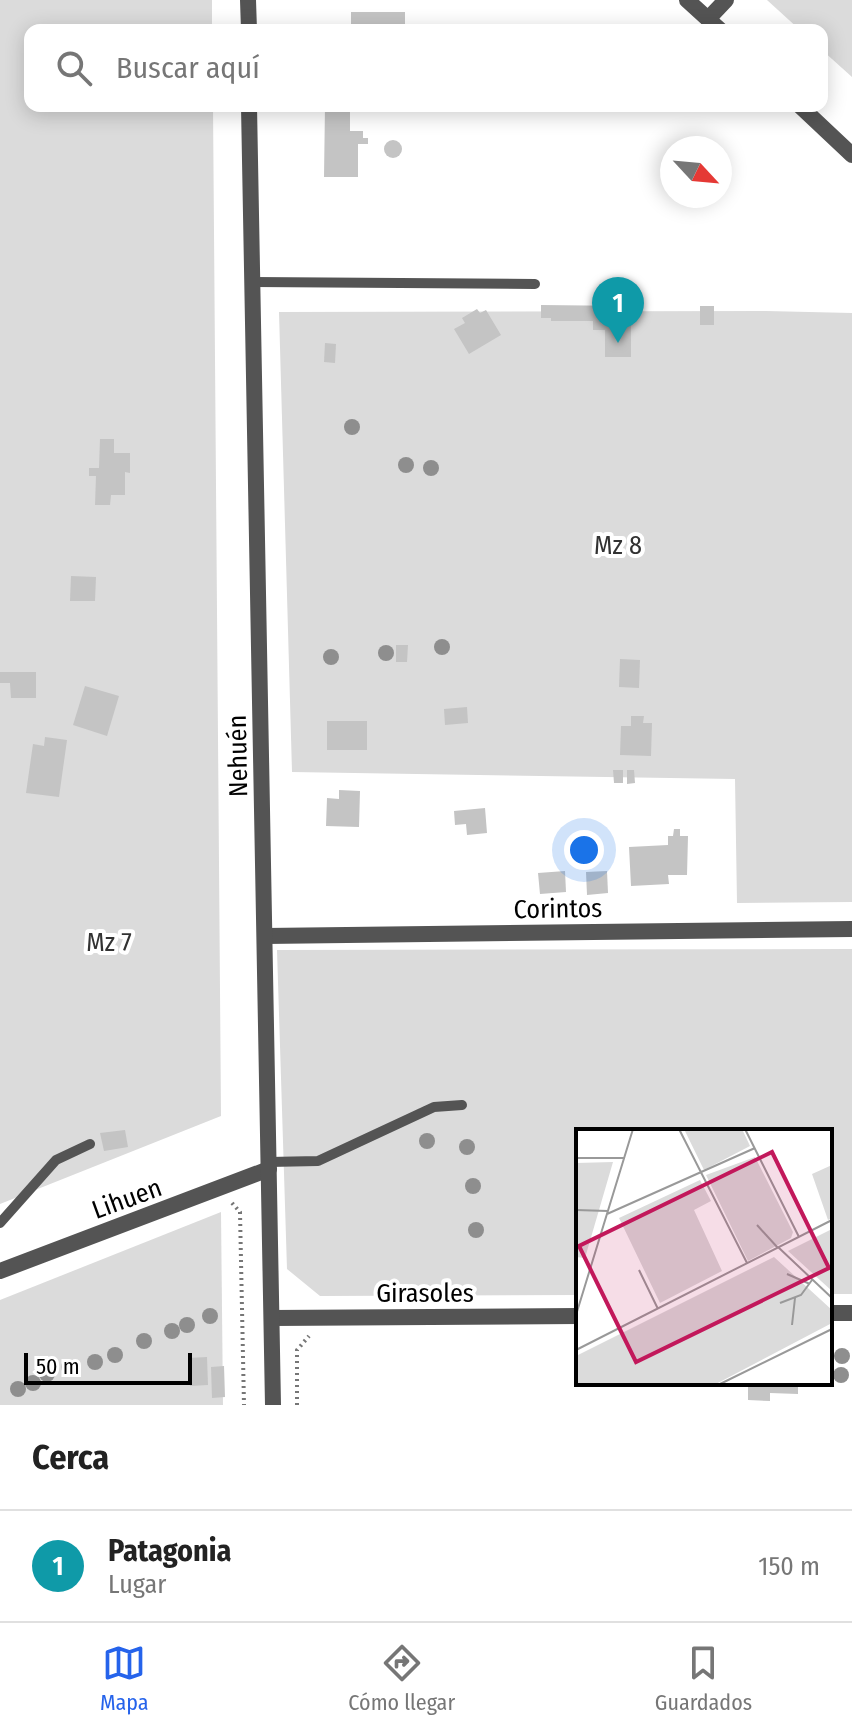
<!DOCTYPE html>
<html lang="es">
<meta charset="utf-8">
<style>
:root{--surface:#fff;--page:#f6f6f6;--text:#222;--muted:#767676;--line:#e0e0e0;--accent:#2563eb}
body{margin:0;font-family:"Fira Sans Condensed",sans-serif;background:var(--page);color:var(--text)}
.compass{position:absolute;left:660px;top:136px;width:72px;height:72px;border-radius:50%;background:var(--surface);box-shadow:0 4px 20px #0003;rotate:116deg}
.scale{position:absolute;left:24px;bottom:20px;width:168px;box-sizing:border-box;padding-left:8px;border:4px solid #000;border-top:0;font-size:22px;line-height:28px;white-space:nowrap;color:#000;-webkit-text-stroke:6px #fff;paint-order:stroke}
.you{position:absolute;left:584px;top:850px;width:28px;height:28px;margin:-20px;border:6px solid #fff;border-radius:50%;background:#1a73e8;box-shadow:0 0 0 12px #1a73e833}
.badge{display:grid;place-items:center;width:52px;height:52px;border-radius:50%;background:var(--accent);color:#fff;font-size:26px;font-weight:700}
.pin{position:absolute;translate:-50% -66px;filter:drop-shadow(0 2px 4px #0008)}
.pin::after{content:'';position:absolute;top:42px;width:28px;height:24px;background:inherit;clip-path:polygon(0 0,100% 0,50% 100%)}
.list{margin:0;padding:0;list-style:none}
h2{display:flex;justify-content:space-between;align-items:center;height:104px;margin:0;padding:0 32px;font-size:34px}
h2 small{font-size:26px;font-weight:400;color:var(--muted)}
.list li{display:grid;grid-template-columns:52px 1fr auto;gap:24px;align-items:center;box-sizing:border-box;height:112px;padding:0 32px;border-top:2px solid var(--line)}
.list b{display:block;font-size:30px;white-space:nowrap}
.list p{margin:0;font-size:26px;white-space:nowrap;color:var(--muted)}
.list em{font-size:26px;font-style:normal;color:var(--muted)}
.icon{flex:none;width:44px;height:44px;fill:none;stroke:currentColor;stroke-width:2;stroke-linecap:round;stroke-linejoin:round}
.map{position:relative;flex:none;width:852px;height:1405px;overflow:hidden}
.search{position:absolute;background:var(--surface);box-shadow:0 4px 20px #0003;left:24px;right:24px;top:24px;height:88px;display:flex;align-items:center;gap:20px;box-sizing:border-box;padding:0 28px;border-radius:16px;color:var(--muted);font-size:30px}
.sheet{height:216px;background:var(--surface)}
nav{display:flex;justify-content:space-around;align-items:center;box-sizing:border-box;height:112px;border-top:2px solid var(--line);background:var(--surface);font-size:22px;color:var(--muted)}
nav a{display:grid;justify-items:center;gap:4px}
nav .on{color:var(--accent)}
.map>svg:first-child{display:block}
.green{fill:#dbdbdb}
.building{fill:#c4c4c4}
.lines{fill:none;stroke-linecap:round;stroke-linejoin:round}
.path{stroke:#767676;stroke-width:4;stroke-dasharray:2 4;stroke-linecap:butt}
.service{stroke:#545454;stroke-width:10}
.minor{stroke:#545454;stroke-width:16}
.tertiary{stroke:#545454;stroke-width:16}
.tree{fill:#8e8e8e}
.labels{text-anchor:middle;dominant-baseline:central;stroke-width:8;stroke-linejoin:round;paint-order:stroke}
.park-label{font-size:26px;fill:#323232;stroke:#fff}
.street-label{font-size:26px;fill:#000;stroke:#fff}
.inset-road{fill:none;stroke:#999;stroke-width:2}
.view{fill:#c2185b;fill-opacity:0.15;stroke:#c2185b;stroke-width:4}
.inset-edge{fill:none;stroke:#000;stroke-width:4}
</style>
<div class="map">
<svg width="852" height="1405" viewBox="0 0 852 1405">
<rect width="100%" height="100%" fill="#fff"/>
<g class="green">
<polygon points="0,0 212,0 212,30 30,30 30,106 213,106 221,1116 0,1204"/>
<polygon points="767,0 852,0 852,77 822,50 822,30 800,30"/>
<polygon points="766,311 852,313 852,902 737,903 735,779 292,772 279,312"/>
<polygon points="852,949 852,1294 830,1294 830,1131 578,1131 578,1295 320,1296 287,1269 277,950"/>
<polygon points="221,1212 223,1405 0,1405 0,1300"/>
</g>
<g class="building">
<rect x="351" y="12" width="54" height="18"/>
<polygon points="325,106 350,106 350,131 363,131 363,138 368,138 368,144 358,144 358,177 324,177"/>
<circle cx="393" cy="149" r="9"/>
<polygon points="541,305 631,306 631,357 605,357 605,330 593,330 593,321 551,321 551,318 541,318"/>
<rect x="700" y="306" width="14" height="19"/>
<polygon points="477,309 480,313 486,310 501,335 469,354 454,329 465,323 462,318"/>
<polygon points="325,343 336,344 335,363 324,362"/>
<polygon points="100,439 114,439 114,453 130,453 130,473 125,472 125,495 111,495 110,505 95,505 96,476 89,476 89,468 99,468"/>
<polygon points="71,576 96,577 95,601 70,601"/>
<polygon points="396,645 408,645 407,662 396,662"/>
<polygon points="620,659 640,660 639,688 619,687"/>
<polygon points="0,672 36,672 36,698 11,698 10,683 0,683"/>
<polygon points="85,686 119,696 107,736 73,725"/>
<polygon points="467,707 468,723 445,725 444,709"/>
<polygon points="631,716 644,716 643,723 652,723 651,756 620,755 621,726 631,726"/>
<rect x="327" y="721" width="40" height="29"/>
<polygon points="45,737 67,740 59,797 26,793 33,744 44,746"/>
<polygon points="613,770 623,770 623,783 614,783"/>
<polygon points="627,770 634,770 635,783 627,784"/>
<polygon points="339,790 360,791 359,827 326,826 327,798 339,799"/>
<polygon points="485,808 487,833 467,835 466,824 455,825 454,811"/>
<polygon points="674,829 680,829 680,836 688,836 687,875 668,875 669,884 631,886 629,847 668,845 668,836 673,836"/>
<polygon points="565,871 566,892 540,894 538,873"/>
<polygon points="607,871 608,893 587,895 586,872"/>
<polygon points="125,1130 128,1147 104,1151 100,1133"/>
<polygon points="207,1357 208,1385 190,1386 188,1358"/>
<polygon points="224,1366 225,1397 212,1398 211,1367"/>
<polygon points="748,1383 798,1383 798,1394 770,1393 770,1401 748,1400"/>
</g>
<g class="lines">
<g class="path">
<polyline points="232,1203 240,1212 244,1405"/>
<polyline points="297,1405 297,1350 309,1336"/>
</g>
<g class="service">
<polyline points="251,282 535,284"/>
<polyline points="269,1162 318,1161 434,1107 462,1105"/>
<polyline points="0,1223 56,1160 90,1144"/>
</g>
<g class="minor">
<polyline points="708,19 726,0"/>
<polyline points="265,936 852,929"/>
<polyline points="0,1271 269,1169"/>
<polyline points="830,1313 852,1313"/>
<polyline points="272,1318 578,1316"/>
</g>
<g class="tertiary">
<polyline points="248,0 249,30"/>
<polyline points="687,0 720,30"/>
<polyline points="249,106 273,1405"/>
<polyline points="800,106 852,155"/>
</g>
</g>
<g class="tree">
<circle cx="352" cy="427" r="8"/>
<circle cx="406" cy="465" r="8"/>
<circle cx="431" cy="468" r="8"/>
<circle cx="442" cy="647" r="8"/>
<circle cx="386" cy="653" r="8"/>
<circle cx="331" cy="657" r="8"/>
<circle cx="427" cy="1141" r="8"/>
<circle cx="467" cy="1147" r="8"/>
<circle cx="473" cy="1186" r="8"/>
<circle cx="476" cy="1230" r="8"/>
<circle cx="210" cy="1316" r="8"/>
<circle cx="187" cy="1325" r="8"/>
<circle cx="172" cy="1331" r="8"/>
<circle cx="144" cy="1341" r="8"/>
<circle cx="115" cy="1355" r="8"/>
<circle cx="842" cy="1356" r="8"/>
<circle cx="95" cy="1362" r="8"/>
<circle cx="69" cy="1367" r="8"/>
<circle cx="47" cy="1374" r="8"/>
<circle cx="841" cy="1375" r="8"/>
<circle cx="33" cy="1383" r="8"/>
<circle cx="18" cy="1389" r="8"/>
</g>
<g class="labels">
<g class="park-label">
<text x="618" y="545">Mz 8</text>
<text x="109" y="942">Mz 7</text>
</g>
<g class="street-label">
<text transform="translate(238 756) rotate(-91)">Nehuén</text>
<text transform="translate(558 909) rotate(-1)">Corintos</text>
<text transform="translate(127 1199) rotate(-20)">Lihuen</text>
<text x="425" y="1293">Girasoles</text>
</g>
</g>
<g transform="translate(576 1129)">
<rect width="256" height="256" fill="#fff"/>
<path d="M108,0H166L174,17L128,41ZM179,28L217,103L215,109L172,132L130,46ZM37,33L9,129L0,128V34ZM256,36V89L252,91L236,45ZM124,51L135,72L118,81L146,142L84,174L43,89ZM256,100V162L212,122ZM198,128L256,181V194L138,256H0V227Z" fill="#dbdbdb"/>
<path class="inset-road" d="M103,0L171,134M169,0L223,108M0,29H49M0,81L32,82M31,85L179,19M181,96L202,119M202,118L256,169M63,141L82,180M211,145L234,155M204,174L225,166L236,151M0,186L57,0M216,196L219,169M0,221L256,91M142,256L256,200"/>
<path class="view" d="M196,23L253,139L60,233L3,117Z"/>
<rect width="256" height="256" class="inset-edge"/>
</g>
</svg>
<svg class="compass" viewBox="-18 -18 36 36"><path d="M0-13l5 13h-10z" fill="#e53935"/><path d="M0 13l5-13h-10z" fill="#767676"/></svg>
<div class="scale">50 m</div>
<div class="you"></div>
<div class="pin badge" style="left:618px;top:343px;background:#0f9aa8">1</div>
<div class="search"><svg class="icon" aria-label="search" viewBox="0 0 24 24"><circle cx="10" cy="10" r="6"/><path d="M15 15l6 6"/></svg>Buscar aquí</div>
</div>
<section class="sheet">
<h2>Cerca<small></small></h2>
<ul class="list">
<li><span class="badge" style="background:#0f9aa8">1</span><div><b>Patagonia</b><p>Lugar</p></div><em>150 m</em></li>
</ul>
</section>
<nav>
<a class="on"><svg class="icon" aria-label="map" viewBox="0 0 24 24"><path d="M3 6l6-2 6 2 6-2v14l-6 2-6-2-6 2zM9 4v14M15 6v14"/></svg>Mapa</a>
<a><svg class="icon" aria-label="directions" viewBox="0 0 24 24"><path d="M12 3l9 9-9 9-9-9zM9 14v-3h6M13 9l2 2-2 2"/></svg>Cómo llegar</a>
<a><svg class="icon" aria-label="saved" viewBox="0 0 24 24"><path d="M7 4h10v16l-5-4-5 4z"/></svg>Guardados</a>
</nav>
